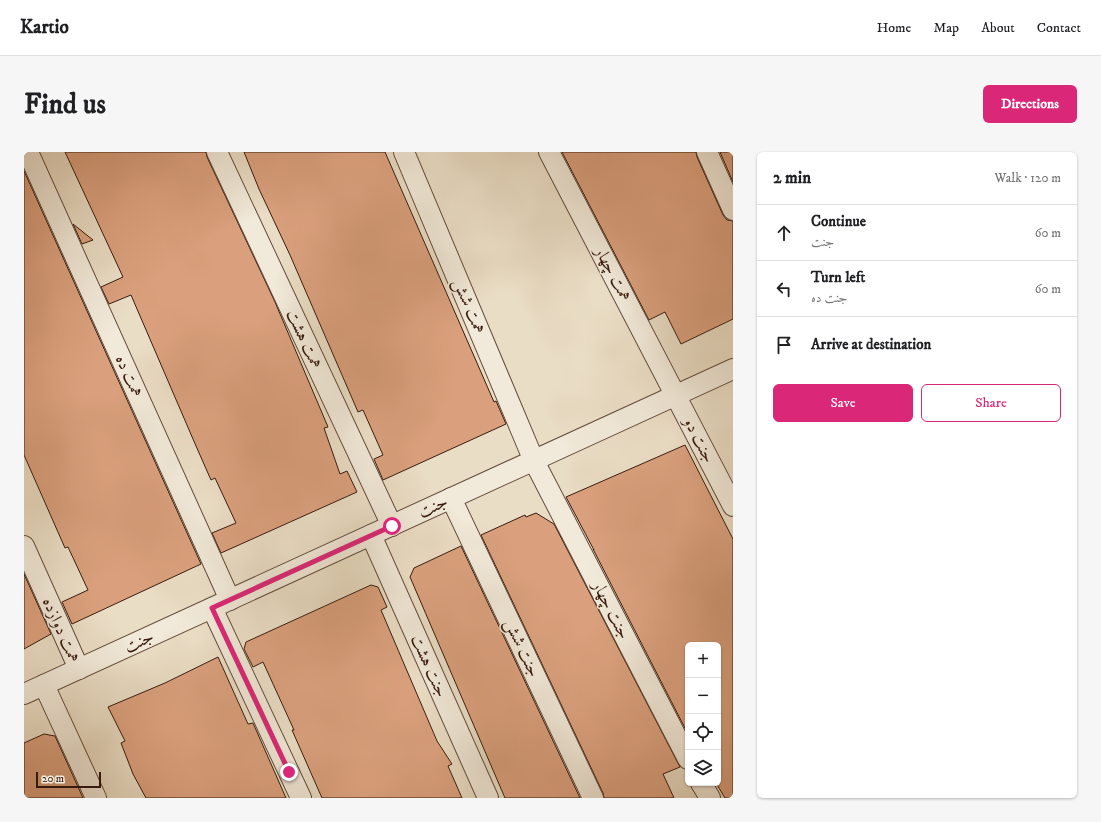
<!DOCTYPE html>
<meta charset="utf-8">
<style>
:root{--surface:#fff;--page:#f6f6f6;--text:#202124;--muted:#757577;--line:#e0e0e0;--accent:#db2777}
body{margin:0;font-family:"IM FELL DW Pica",Amiri,serif;background:var(--page);color:var(--text)}
.controls{position:absolute;right:12px;bottom:12px;display:grid;overflow:hidden;border-radius:6px;box-shadow:0 1px 3px #0004}
.controls button{width:36px;height:36px;display:grid;place-items:center;padding:0;border:0;border-bottom:1px solid var(--line);background:var(--surface);color:var(--text);font:20px sans-serif}
.scale{position:absolute;left:12px;bottom:10px;width:65px;box-sizing:border-box;padding-left:4px;border:2px solid #381b0f;border-top:0;font-size:11px;line-height:14px;white-space:nowrap;color:#381b0f;-webkit-text-stroke:3px #f1e9d9;paint-order:stroke}
.stop{position:absolute;width:12px;height:12px;margin:-9px;border:3px solid #db2777;border-radius:50%;background:#fff}
.stop.end{background:#db2777;border-color:#fff;box-shadow:0 1px 4px #0008}
.list{margin:0;padding:0;list-style:none}
h2{display:flex;justify-content:space-between;align-items:center;height:52px;margin:0;padding:0 16px;font-size:17px}
h2 small{font-size:13px;font-weight:400;color:var(--muted)}
.list li{display:grid;grid-template-columns:26px 1fr auto;gap:12px;align-items:center;box-sizing:border-box;height:56px;padding:0 16px;border-top:1px solid var(--line)}
.list b{display:block;font-size:15px;white-space:nowrap}
.list p{margin:0;font-size:13px;white-space:nowrap;color:var(--muted)}
.list em{font-size:13px;font-style:normal;color:var(--muted)}
.actions{display:flex;gap:8px;padding:12px 16px}
.actions a{flex:1;padding:9px 0;border:1px solid var(--accent);border-radius:6px;text-align:center;font-size:14px;color:var(--accent)}
.actions .main{background:var(--accent);color:#fff}
.icon{flex:none;width:22px;height:22px;fill:none;stroke:currentColor;stroke-width:2;stroke-linecap:round;stroke-linejoin:round}
.map{position:relative;flex:none;width:709px;height:646px;overflow:hidden;border-radius:6px}
header{display:flex;align-items:center;gap:24px;box-sizing:border-box;height:56px;padding:0 20px;background:var(--surface);border-bottom:1px solid var(--line)}
header strong{font-size:19px}
nav{display:flex;gap:22px;margin-inline-start:auto;font-size:14px}
.intro{display:flex;align-items:center;justify-content:space-between;box-sizing:border-box;height:96px;padding:0 24px}
h1{margin:0;font-size:28px}
.button{padding:10px 18px;border-radius:6px;background:var(--accent);color:#fff;font-size:14px;font-weight:700}
main{display:flex;gap:24px;padding:0 24px}
aside{flex:1;background:var(--surface);border-radius:6px;box-shadow:0 1px 3px #0004}
.map>svg:first-child{display:block}
.building{fill:#daa07d;stroke:#381b0f}
.lines{fill:none;stroke-linecap:round;stroke-linejoin:round}
.street-casing{stroke:#644c3c;stroke-width:22}
.street{stroke:#f1e9d9;stroke-width:20}
.route{stroke:#db2777;stroke-width:5}
.labels{text-anchor:middle;dominant-baseline:central;stroke-width:3;stroke-linejoin:round;paint-order:stroke}
.street-label{font-size:17px;fill:#381b0f;stroke:#f1e9d9}
</style>
<header>
<strong>Kartio</strong>
<nav><a>Home</a><a>Map</a><a>About</a><a>Contact</a></nav>
</header>
<div class="intro"><h1>Find us</h1><a class="button">Directions</a></div>
<main>
<div class="map">
<svg width="709" height="646" viewBox="0 0 709 646">
<rect width="100%" height="100%" fill="#eaddc5"/>
<filter id="stains"><feTurbulence type="fractalNoise" baseFrequency=".005" numOctaves="4"/><feColorMatrix values="0 0 0 0 .2 0 0 0 0 .09 0 0 0 0 .02 0 0 0 .5 -.17"/></filter>
<radialGradient id="worn" r=".72"><stop offset=".6" stop-color="#630" stop-opacity="0"/><stop offset="1" stop-color="#630" stop-opacity=".3"/></radialGradient>
<g class="building">
<polygon points="41,0 182,0 183,5 251,150 304,275 300,276 316,322 323,319 333,340 197,401 188,381 212,371 191,326 187,328 172,294 107,143 85,152 77,135 99,125"/>
<polygon points="220,0 361,0 470,250 472,249 482,272 359,328 350,307 359,303 339,258 334,260 266,103 235,37"/>
<polygon points="538,0 672,0 673,5 699,63 703,68 709,69 709,167 657,192 641,160 625,168"/>
<polygon points="696,0 709,0 709,30"/>
<polygon points="0,19 177,412 48,472 38,450 64,438 44,395 41,396 0,303"/>
<polygon points="49,72 69,88 58,92"/>
<polygon points="661,293 709,387 709,646 701,646 692,631 694,631 694,493 664,493 664,582 569,397 570,398 542,345"/>
<polygon points="512,361 530,372 656,615 639,622 650,646 580,646 579,641 457,383 501,363 502,365"/>
<polygon points="437,394 556,646 481,646 386,425 390,416"/>
<polygon points="0,422 27,482 0,497"/>
<polygon points="347,433 354,435 363,455 357,458 413,589 428,612 424,614 438,646 298,646 268,578 270,578 239,510 229,515 220,497 222,490"/>
<polygon points="194,505 224,572 229,571 262,646 122,646 109,622 97,591 101,589 84,555 141,531"/>
<polygon points="20,582 31,584 59,646 0,646 0,591"/>
</g>
<g class="lines">
<g class="street-casing">
<g id="street">
<polyline points="4,0 206,448"/>
<polyline points="193,0 368,374"/>
<polyline points="380,0 510,309 664,607"/>
<polyline points="525,0 709,354"/>
<polyline points="683,0 709,58"/>
<polyline points="427,346 569,646"/>
<polyline points="347,383 464,646"/>
<polyline points="0,394 55,517"/>
<polyline points="188,456 277,646"/>
<polyline points="20,533 72,646"/>
<polyline points="0,542 709,217"/>
<polyline points="677,631 686,646"/>
</g>
</g>
<use href="#street" class="street"/>
</g>
<g class="lines">
<polyline class="route" points="265,620 188,456 368,374"/>
</g>
<g class="labels">
<g class="street-label">
<text transform="translate(589 122) rotate(62)">همت چهار</text>
<text transform="translate(445 154) rotate(67)">همت شش</text>
<text transform="translate(280 187) rotate(65)">همت هشت</text>
<text transform="translate(105 224) rotate(66)">همت ده</text>
<text transform="translate(675 288) rotate(63)">جنت دو</text>
<text transform="translate(409 355) rotate(-25)">جنت</text>
<text transform="translate(587 458) rotate(63)">جنت چهار</text>
<text transform="translate(37 478) rotate(66)">همت دوازده</text>
<text transform="translate(115 490) rotate(-25)">جنت</text>
<text transform="translate(498 496) rotate(65)">جنت شش</text>
<text transform="translate(405 514) rotate(66)">جنت هشت</text>
</g>
</g>
<rect width="100%" height="100%" filter="url(#stains)"/>
<rect width="100%" height="100%" fill="url(#worn)"/>
</svg>
<div class="controls">
<button>+</button>
<button>−</button>
<button><svg class="icon" aria-label="locate" viewBox="0 0 24 24"><circle cx="12" cy="12" r="6"/><path d="M12 2v4M12 18v4M2 12h4M18 12h4"/></svg></button>
<button><svg class="icon" aria-label="layers" viewBox="0 0 24 24"><path d="M12 4l9 5-9 5-9-5zM3 14l9 5 9-5"/></svg></button>
</div>
<div class="scale">20 m</div>
<div class="stop" style="left:368px;top:374px"></div>
<div class="stop end" style="left:265px;top:620px"></div>
</div>
<aside>
<h2>2 min<small>Walk · 120 m</small></h2>
<ul class="list">
<li><svg class="icon" aria-label="ahead" viewBox="0 0 24 24"><path d="M12 20V5M6 11l6-6 6 6"/></svg><div><b>Continue</b><p>جنت</p></div><em>60 m</em></li>
<li><svg class="icon" aria-label="left" viewBox="0 0 24 24"><path d="M17 20v-9H6M10 6l-5 5 5 5"/></svg><div><b>Turn left</b><p>جنت ده</p></div><em>60 m</em></li>
<li><svg class="icon" aria-label="arrive" viewBox="0 0 24 24"><path d="M6 21V4h12l-3 4 3 4H6"/></svg><div><b>Arrive at destination</b></div></li>
</ul>
<div class="actions"><a class="main">Save</a><a>Share</a></div>
</aside>
</main>
